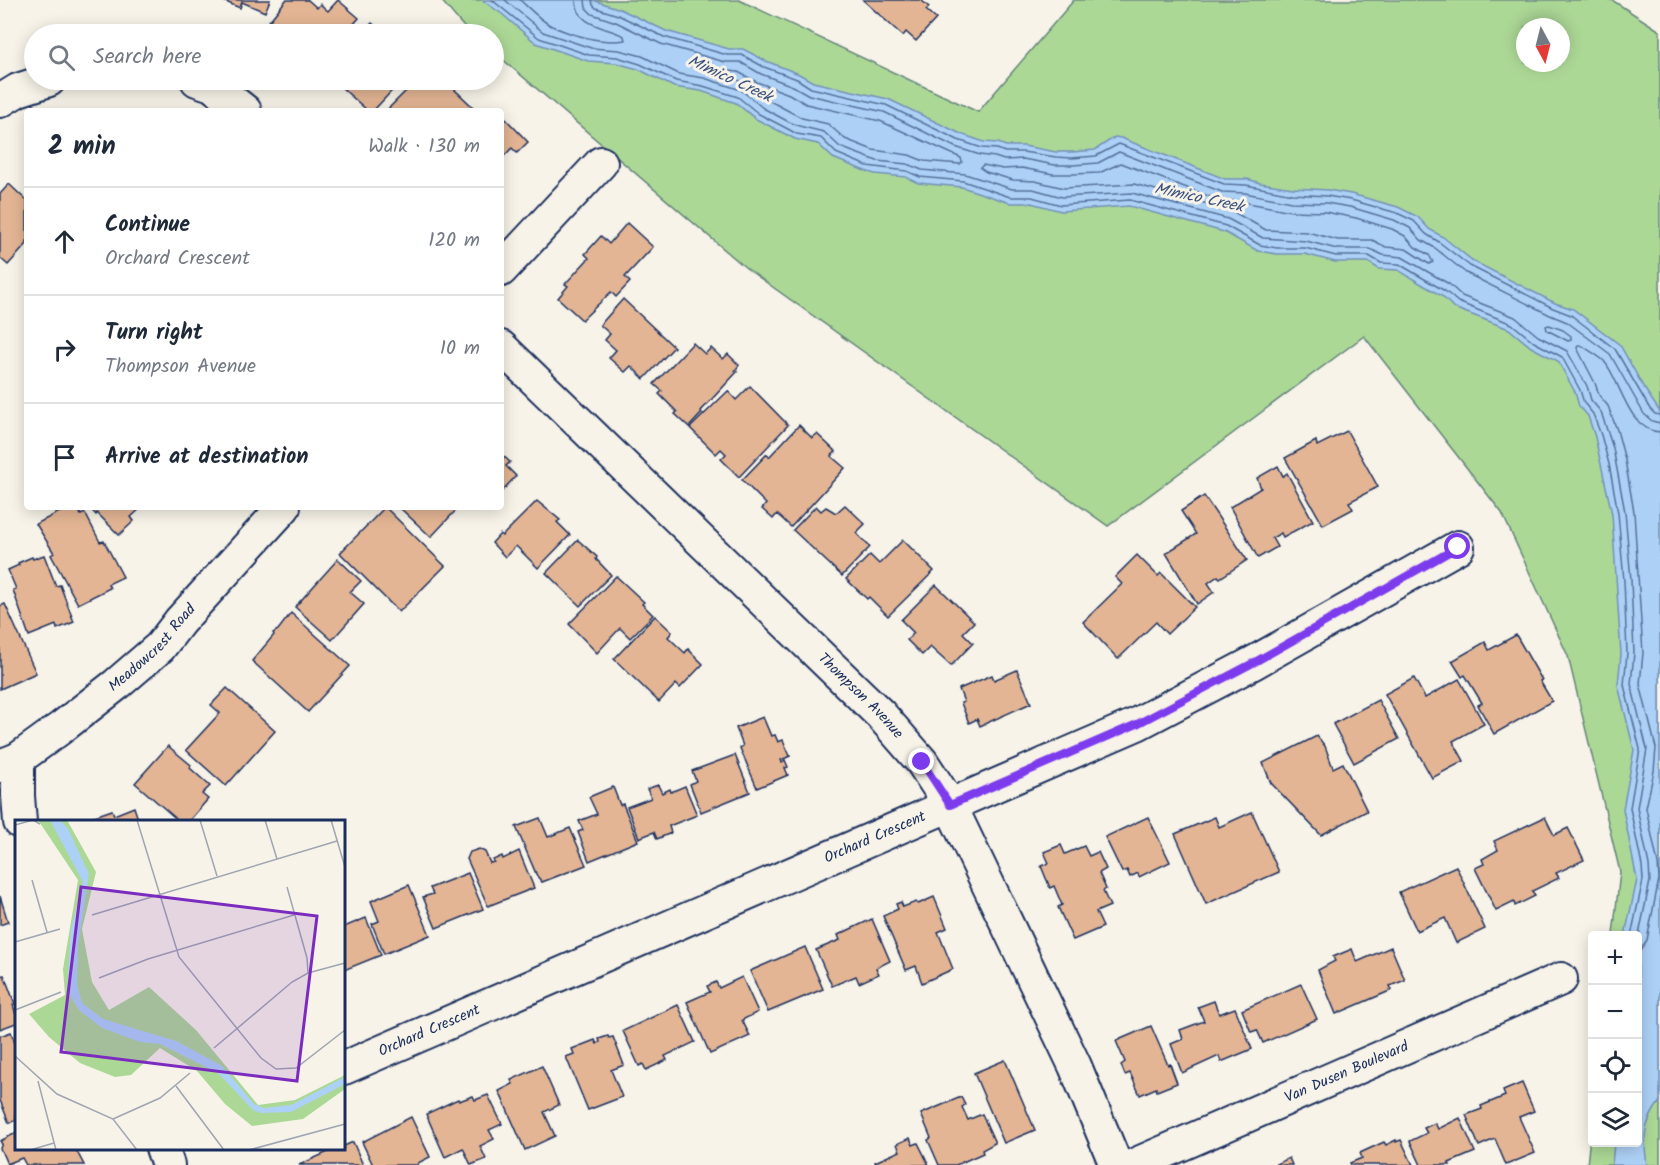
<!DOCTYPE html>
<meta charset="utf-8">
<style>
:root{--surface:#fff;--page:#f6f6f7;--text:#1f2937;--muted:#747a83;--line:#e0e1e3}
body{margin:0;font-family:Kalam,sans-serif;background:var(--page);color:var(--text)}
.controls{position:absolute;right:18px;bottom:18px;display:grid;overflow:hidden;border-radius:6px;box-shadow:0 3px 15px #0003}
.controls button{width:54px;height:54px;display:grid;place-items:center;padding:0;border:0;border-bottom:2px solid var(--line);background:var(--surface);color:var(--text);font:30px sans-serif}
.compass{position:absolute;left:1516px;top:18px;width:54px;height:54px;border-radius:50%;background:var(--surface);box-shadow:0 3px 15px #0003;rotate:173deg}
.stop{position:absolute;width:18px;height:18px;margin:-14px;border:4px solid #7c3aed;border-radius:50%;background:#fff}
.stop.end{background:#7c3aed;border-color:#fff;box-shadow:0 2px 6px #0008}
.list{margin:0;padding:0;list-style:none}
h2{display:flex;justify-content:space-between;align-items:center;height:78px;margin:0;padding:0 24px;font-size:26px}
h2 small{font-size:20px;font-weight:400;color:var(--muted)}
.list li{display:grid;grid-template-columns:39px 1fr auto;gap:18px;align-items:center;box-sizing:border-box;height:108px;padding:0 24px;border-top:2px solid var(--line)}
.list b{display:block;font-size:22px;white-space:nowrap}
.list p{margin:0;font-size:20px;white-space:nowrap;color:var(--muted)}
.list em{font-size:20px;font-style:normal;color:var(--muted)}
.icon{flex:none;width:33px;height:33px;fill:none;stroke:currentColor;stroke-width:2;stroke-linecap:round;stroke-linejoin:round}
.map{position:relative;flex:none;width:1660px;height:1165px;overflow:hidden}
.search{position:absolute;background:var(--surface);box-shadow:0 3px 15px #0003;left:24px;top:24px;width:480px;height:66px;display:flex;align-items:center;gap:15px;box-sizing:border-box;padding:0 21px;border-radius:33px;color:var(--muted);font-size:22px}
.panel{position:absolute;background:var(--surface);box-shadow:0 3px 15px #0003;left:24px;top:108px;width:480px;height:402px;border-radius:6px}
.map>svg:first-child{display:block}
.green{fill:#acd896;stroke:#64847a;stroke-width:1.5;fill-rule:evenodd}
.water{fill:#add1f6;stroke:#7390b9;stroke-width:1.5}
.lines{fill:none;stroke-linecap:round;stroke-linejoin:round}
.shore{stroke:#55709b;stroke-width:1.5}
.building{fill:#e3b594;stroke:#1b2f5e;stroke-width:1.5}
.minor-casing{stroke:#1b2f5e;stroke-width:36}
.minor{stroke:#f7f3e8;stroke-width:32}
.route{stroke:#7c3aed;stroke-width:8}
.labels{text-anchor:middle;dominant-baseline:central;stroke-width:6;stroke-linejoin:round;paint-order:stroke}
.street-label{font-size:15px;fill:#1b2f5e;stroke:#f7f3e8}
.water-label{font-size:16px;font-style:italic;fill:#384f7c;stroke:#f7f3e8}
.inset-road{fill:none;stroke:#9fa5b1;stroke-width:1.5}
.view{fill:#7b2cbf;fill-opacity:0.15;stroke:#7b2cbf;stroke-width:3}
.inset-edge{fill:none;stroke:#1b2f5e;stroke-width:3}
</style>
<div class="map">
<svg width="1660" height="1165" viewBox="0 0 1660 1165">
<rect width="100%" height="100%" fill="#f7f3e8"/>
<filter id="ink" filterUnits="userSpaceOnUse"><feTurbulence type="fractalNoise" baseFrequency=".0167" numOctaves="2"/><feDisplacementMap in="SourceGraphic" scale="12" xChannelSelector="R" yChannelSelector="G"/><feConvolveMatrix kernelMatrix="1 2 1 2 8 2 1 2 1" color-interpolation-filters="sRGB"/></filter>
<g filter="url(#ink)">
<path class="green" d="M441,0H739L978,112L1074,0H1612L1660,31V1165H1587L1592,1118V1142H1638V936L1613,935L1620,872L1568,656L1502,513L1364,336L1108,526L746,268L494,52V34H473L463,26ZM1525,27H1561V63H1525Z"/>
<path class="water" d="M482,0H593L620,9L666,31L729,49H743L766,61L799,74L813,82L888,99L961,134L984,142L998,143L1006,146H1024L1056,152H1072L1095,150L1115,137L1121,138L1225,179H1247L1260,183L1293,188L1328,190L1351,194L1398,207L1418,217L1429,229L1443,237L1473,261L1555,303L1573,309L1620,345L1644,388L1660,412V1101C1643,1124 1643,1138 1647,1165H1612L1614,1143L1638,1142V936L1625,935L1637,880L1623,809L1634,750L1618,685L1621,654L1612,514L1595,437L1588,416L1579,406L1575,392L1558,361L1531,347L1509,329L1454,308L1442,296L1398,270L1379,269L1368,262H1335L1305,254H1277L1258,251L1224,232L1129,206L1061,211L1031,203H1010L962,187L918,183L906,177L875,174L865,171L833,158L818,144L795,139L756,119L736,103L701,91L674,87L638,69L616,63L588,61L536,43L502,14Z"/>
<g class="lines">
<g class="shore">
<polyline points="492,0 539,38 589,55 617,57 640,64 676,81 703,86 738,97 759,114 786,128 797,134 821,138 836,153 867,166 907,171 920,177 963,181 1010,197 1032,197 1061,205 1130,200 1226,226 1260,245 1277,248 1305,248 1336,256 1369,256 1381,263 1399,264 1445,291 1458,302 1512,324 1534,342 1562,357 1580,390 1584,403 1593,414 1601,435 1609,464 1618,513 1624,581 1627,653 1624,685 1640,749 1630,808 1642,866 1643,880 1631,936"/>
<polyline points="505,0 543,32 591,48 619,50 642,56 679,74 704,78 741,90 763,108 789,122 799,126 824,132 840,147 877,161 907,164 922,170 965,174 1012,189 1033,189 1062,197 1132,193 1228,219 1263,238 1306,241 1337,249 1370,249 1383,255 1402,257 1449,284 1462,296 1515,317 1538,336 1567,351 1587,386 1591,400 1601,412 1613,448 1625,512 1631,580 1634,653 1631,684 1647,749 1637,808 1649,865 1650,881 1638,940"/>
<path d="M520,0C529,8 539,19 550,25C570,35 603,44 625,40L624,36C605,26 577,27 576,0"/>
<polyline points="585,0 586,8 592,14 616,22 661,44 725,62 740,62 761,74 793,86 809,95 884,112 955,147 980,155 995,157 1004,160 1023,159 1055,165 1073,165 1098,163 1119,152 1222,192 1245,193 1291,202 1326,203 1350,207 1394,220 1410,228 1421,240 1435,248 1466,273 1550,315 1567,322 1610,354 1644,414 1652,421 1660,423"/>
<polyline points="592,0 593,5 596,8 618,15 664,37 727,55 742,55 764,67 797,79 811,88 886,105 958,140 982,148 997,149 1005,152 1023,152 1056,157 1072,158 1096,156 1119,144 1224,184 1246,185 1292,194 1327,196 1351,200 1397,213 1414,221 1426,234 1439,242 1470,266 1553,308 1571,315 1615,349 1650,409 1655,414 1660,415"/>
<polygon points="730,71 738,72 757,82 789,94 806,104 880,121 961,158 962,162 960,164 924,161 909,155 873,150 845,139 828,124 802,118 768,100 746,83 729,77 727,74"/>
<polygon points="1121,163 1219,200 1243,202 1291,211 1325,212 1356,218 1392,229 1405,236 1415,247 1429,255 1433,262 1429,264 1406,249 1386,247 1372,240 1338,240 1307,232 1266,230 1230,210 1134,184 1064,188 1035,181 1013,180 986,172 980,168 983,165 1003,169 1022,168 1053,174 1073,174 1099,173"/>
<polygon points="1549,325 1563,330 1571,336 1571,340 1568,341 1547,330 1546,326"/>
<path d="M1638,954L1647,940L1659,879L1658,864L1646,808L1654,771L1656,748L1640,684L1643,653L1634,512L1625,460L1617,430L1608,406L1599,395L1595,383L1577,348L1578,345H1581C1588,350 1598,355 1604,361C1621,381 1628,431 1660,432"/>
</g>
</g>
<g class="building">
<polygon points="221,0 270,0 265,12 242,2 240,8"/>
<polygon points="286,0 308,0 317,8 320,4 328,11 338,0 359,18 345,34 277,34 266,25"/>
<polygon points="863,0 921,0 929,7 926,10 936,19 916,41 906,32 903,36"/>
<polygon points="372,23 384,34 362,34"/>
<polygon points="340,80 402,80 373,111 368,111 342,88 345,84"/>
<polygon points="417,80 421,82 424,80 451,80 457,85 455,90 473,107 469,111 386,111"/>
<polygon points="501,114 528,142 517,153 512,148 501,159"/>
<polygon points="9,184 27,201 27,244 8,265 0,258 0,194"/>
<polygon points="627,223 653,247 625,277 630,282 616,297 611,292 582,320 558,298 568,286 565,284 589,258 585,254 601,236 609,244"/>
<polygon points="623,299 674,347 644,379 631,366 625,372 609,358 616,350 605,340 610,334 600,325"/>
<polygon points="693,343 705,354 711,348 723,359 728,354 739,365 735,371 737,372 701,411 702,413 689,427 675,414 677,412 659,394 662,391 654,384"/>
<polygon points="750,386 788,425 739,477 721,459 726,454 721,449 716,454 690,428 728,391 736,400"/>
<polygon points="799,425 812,438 817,434 836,452 831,456 845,468 791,527 777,514 773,519 762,509 766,504 742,480 767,454 769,457"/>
<polygon points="1347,431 1378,487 1349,502 1353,509 1323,525 1285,458 1316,441 1317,446"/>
<polygon points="501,454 510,462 506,466 516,476 501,492"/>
<polygon points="1278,466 1283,476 1287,473 1313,521 1283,537 1281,533 1272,538 1277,547 1258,558 1230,507 1261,488 1257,478"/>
<polygon points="1204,496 1247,560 1220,578 1218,576 1208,583 1214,592 1197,604 1166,553 1196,534 1181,511"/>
<polygon points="537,501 560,520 557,522 570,535 538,568 516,546 505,557 492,543 500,534 502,536"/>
<polygon points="845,505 865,524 856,533 870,547 842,576 793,530 816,506 821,511 826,507 836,513"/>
<polygon points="69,507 77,507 81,515 85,513 100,542 104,541 123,577 108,584 110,588 78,604 51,555 54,553 36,524"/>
<polygon points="89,507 142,507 131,517 134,521 119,535 97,513 96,515"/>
<polygon points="385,507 445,566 399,612 340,553"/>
<polygon points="399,507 459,507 431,537"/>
<polygon points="578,540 597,557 596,559 611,575 580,606 546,573"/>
<polygon points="903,540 934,571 888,616 869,597 867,599 846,579 870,555 879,564"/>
<polygon points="44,555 56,586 60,585 74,622 57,629 56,625 29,636 13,590 16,589 8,570 19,565 18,563 32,557 33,559"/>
<polygon points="1137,555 1158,576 1161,573 1195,607 1167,634 1156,622 1118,659 1083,622 1122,584 1115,577"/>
<polygon points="338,559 361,581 350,592 364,604 332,640 295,607"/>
<polygon points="616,576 644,602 642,604 653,615 630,638 620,628 597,653 569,624"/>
<polygon points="936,585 974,622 963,633 973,643 951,666 930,647 922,655 907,640 914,633 901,620"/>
<polygon points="5,604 36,673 0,689 0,606"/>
<polygon points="291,613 350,666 308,712 252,661 274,635 273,633 278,630"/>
<polygon points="655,616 672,632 668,637 685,653 688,649 703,664 680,688 676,684 659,702 614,659"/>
<polygon points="1516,635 1542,680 1540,681 1552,701 1494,734 1478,705 1482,703 1465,675 1462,677 1452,661 1485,642 1489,650"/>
<polygon points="1017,670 1031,703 980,726 977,719 969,723 961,703 964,702 959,689 992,675 994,680"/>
<polygon points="1414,678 1425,698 1459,679 1484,724 1453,741 1464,761 1432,778 1385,694"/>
<polygon points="227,688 275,731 226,786 186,750 220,713 211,705"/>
<polygon points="1378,700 1399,739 1354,763 1333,724"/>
<polygon points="763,717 771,736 775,735 778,742 783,740 790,756 781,760 782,762 785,760 788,767 785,768 788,775 757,788 740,748 743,746 736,728"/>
<polygon points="1317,736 1325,746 1333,768 1343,763 1367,811 1321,835 1271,783 1263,763"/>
<polygon points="168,746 191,765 190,768 210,786 202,794 208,799 188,822 180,822 135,783"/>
<polygon points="735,755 750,792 701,812 690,784 696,781 692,771"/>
<polygon points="658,785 662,793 670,789 671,792 685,786 697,815 669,826 671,833 657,839 654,832 639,838 627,807 651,798 647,789"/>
<polygon points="613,787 620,805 623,804 638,841 589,861 578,832 583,830 579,821 597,814 589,797"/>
<polygon points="134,807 139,822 93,822 92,817 112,810 114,815"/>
<polygon points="1252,812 1279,872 1206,904 1175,834 1215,817 1219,827"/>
<polygon points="1148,817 1170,862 1139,877 1138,873 1130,877 1127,870 1122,872 1105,837"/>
<polygon points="1545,817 1554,835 1568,828 1584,860 1556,873 1559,878 1532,891 1535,896 1515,906 1514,902 1496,911 1475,868 1484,864 1482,859 1498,850 1494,841"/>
<polygon points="540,818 548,837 570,828 586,865 542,882 537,876 516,827"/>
<polygon points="1061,845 1065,854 1084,846 1089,856 1098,852 1106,869 1099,873 1106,889 1103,891 1110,906 1096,912 1103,927 1073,940 1058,907 1062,905 1054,886 1050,888 1041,866 1049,863 1044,852"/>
<polygon points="479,849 485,852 490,863 494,862 493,860 502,856 503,859 519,851 534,888 488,906 467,859 470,852"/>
<polygon points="1456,866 1485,929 1456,943 1445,918 1417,931 1399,892"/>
<polygon points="468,873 483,909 436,928 423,897 433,894 430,888"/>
<polygon points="409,885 430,935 384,954 372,924 379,921 371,901"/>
<polygon points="0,896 8,922 0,925"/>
<polygon points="934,897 947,928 938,932 953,969 922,983 916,966 906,970 883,916 898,909 896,904 901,902 903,907 916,902 918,904"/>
<polygon points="366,918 381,955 344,970 344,927"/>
<polygon points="872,919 890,961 876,968 879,974 859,983 856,976 832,986 816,950 840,940 838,935"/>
<polygon points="805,947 823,989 768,1012 750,971"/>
<polygon points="1391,947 1405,980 1390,986 1392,990 1336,1014 1318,970 1335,961 1333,957 1352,949 1357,962"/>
<polygon points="4,975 15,1004 13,1005 16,1015 16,1023 0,1029 0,976"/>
<polygon points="742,977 758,1012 742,1020 750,1036 710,1054 687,1002 710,992 707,986 716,982 719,988"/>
<polygon points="1301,984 1317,1019 1263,1043 1257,1030 1251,1032 1242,1010"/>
<polygon points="1214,1001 1219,1014 1235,1008 1252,1049 1221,1062 1219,1056 1182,1073 1171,1044 1183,1039 1180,1030 1204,1021 1198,1007"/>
<polygon points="678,1005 695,1042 665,1056 667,1060 646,1070 643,1064 639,1066 623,1031"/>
<polygon points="1151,1026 1168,1065 1170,1064 1177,1083 1157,1091 1156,1088 1140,1095 1130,1073 1125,1075 1121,1065 1125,1062 1116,1041"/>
<polygon points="11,1032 16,1046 16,1120 9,1123 0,1100 0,1036"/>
<polygon points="608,1036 609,1038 613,1037 624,1065 611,1070 622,1097 588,1110 566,1057 574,1054 572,1049 595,1040 597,1044 600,1042 599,1039"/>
<polygon points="1005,1060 1035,1130 1004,1143 974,1073"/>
<polygon points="542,1066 559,1105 544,1112 555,1136 525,1150 499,1091 513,1084 511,1080"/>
<polygon points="1522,1083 1534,1111 1519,1117 1535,1153 1506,1165 1495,1139 1479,1146 1466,1115 1482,1109 1481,1106 1505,1096 1503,1091"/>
<polygon points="488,1095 502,1124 489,1130 494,1139 480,1146 486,1159 471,1165 463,1148 445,1157 426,1114 458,1099 459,1101 473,1096 475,1100"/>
<polygon points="961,1097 965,1105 962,1107 968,1120 982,1114 995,1143 982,1150 983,1153 956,1165 939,1165 928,1140 931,1138 921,1114"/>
<polygon points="411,1117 430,1157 418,1163 418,1165 373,1165 362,1142"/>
<polygon points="1460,1118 1475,1152 1449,1163 1450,1165 1421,1165 1410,1141 1427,1133 1424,1128 1435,1123 1438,1129"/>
<polygon points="16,1133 16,1148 75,1148 84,1165 26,1165 22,1158 7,1164 0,1148 2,1144 0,1141"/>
<polygon points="910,1138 913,1145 918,1143 929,1165 876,1165 875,1162 900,1151 897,1144"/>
<polygon points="1396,1140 1396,1142 1401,1140 1413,1165 1351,1165 1350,1163 1362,1158 1360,1153 1384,1142 1386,1145"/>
<polygon points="353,1142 363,1165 299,1165 337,1148 344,1148 344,1146"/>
<polygon points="1289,1158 1292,1165 1274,1165"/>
</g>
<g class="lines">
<g class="minor-casing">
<g id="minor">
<polyline points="197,80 212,85 245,111"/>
<polyline points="0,101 18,90 49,80"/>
<polyline points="501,270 601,163"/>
<path id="s1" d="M501,347L881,715L922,762L950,805L1075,1066L1116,1165"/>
<polyline points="18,759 18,796 20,822"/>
<path id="s2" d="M0,766L18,759L62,727L117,684L160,647L180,621L284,507"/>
<path id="s3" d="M344,1068L1137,724L1253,663L1458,547"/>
<polyline points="162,1148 168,1165"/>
<path id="s4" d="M1134,1165L1561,979"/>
</g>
</g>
<use href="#minor" class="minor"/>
</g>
</g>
<g class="lines" filter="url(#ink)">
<polyline class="route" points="922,762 950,805 1137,724 1253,663 1458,547"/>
</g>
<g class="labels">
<g class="street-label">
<text stroke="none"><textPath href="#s2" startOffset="194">Meadowcrest Road</textPath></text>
<text stroke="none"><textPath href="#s1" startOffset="501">Thompson Avenue</textPath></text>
<text stroke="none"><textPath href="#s3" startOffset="579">Orchard Crescent</textPath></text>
<text stroke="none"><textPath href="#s3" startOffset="93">Orchard Crescent</textPath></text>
<text stroke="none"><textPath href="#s4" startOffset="232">Van Dusen Boulevard</textPath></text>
</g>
<g class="water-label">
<text transform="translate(730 79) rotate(25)">Mimico Creek</text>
<text transform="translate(1199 198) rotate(12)">Mimico Creek</text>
</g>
</g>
<g transform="translate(15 820)">
<rect width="330" height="330" fill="#f7f3e8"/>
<path d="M23,0H52L81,52L67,109L77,162L94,190L134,167L181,210L243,285L280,280L330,255V269L288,299L237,306L210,284L182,251L145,228L116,255L100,257L65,243L34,217L14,194L50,175L48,149L63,60Z" fill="#acd896"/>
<path d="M35,0H45L53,9L74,54L63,126L62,164L67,183L88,199L161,221L207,246L239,284L249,288L276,285L330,257V264L276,292L246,293L238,290L203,253L145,224L125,222L87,208L64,190L52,171L56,109L68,62Z" fill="#add1f6"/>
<path class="inset-road" d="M122,0L164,137L246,238L261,249L281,248L330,210M185,0L202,56M250,0L262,39M316,0L330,47M0,5L18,0L25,4M17,60L32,112M272,67L292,138L293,153M77,95L322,21M0,122L45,109M84,158L133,139L279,95M0,190L46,172M199,228L277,162L293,153L330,143M0,236L42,274L98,299L122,330M23,261L41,330M161,266L209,330M98,299L145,278L175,253M15,330L39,323M234,330L330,304"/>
<path class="view" d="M66,67L302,96L282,261L46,232Z"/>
<rect width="330" height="330" class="inset-edge"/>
</g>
</svg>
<div class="controls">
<button>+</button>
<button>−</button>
<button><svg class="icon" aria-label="locate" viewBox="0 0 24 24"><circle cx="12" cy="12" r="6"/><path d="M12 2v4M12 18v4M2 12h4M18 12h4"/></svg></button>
<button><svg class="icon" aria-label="layers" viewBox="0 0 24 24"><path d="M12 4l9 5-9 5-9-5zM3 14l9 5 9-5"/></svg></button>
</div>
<svg class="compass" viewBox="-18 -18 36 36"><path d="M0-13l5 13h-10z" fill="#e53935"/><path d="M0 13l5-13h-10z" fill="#747a83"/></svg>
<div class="stop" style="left:1458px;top:547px"></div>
<div class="stop end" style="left:922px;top:762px"></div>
<div class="search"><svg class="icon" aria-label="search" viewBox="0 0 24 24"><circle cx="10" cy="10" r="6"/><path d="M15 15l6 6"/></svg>Search here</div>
<section class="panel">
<h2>2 min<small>Walk · 130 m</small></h2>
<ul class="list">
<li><svg class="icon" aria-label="ahead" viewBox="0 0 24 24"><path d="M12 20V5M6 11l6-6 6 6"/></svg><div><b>Continue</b><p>Orchard Crescent</p></div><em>120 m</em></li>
<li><svg class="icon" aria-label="right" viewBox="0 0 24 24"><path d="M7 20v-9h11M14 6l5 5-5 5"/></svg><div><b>Turn right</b><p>Thompson Avenue</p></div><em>10 m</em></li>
<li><svg class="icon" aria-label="arrive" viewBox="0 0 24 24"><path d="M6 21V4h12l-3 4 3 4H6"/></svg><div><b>Arrive at destination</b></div></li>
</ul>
</section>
</div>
